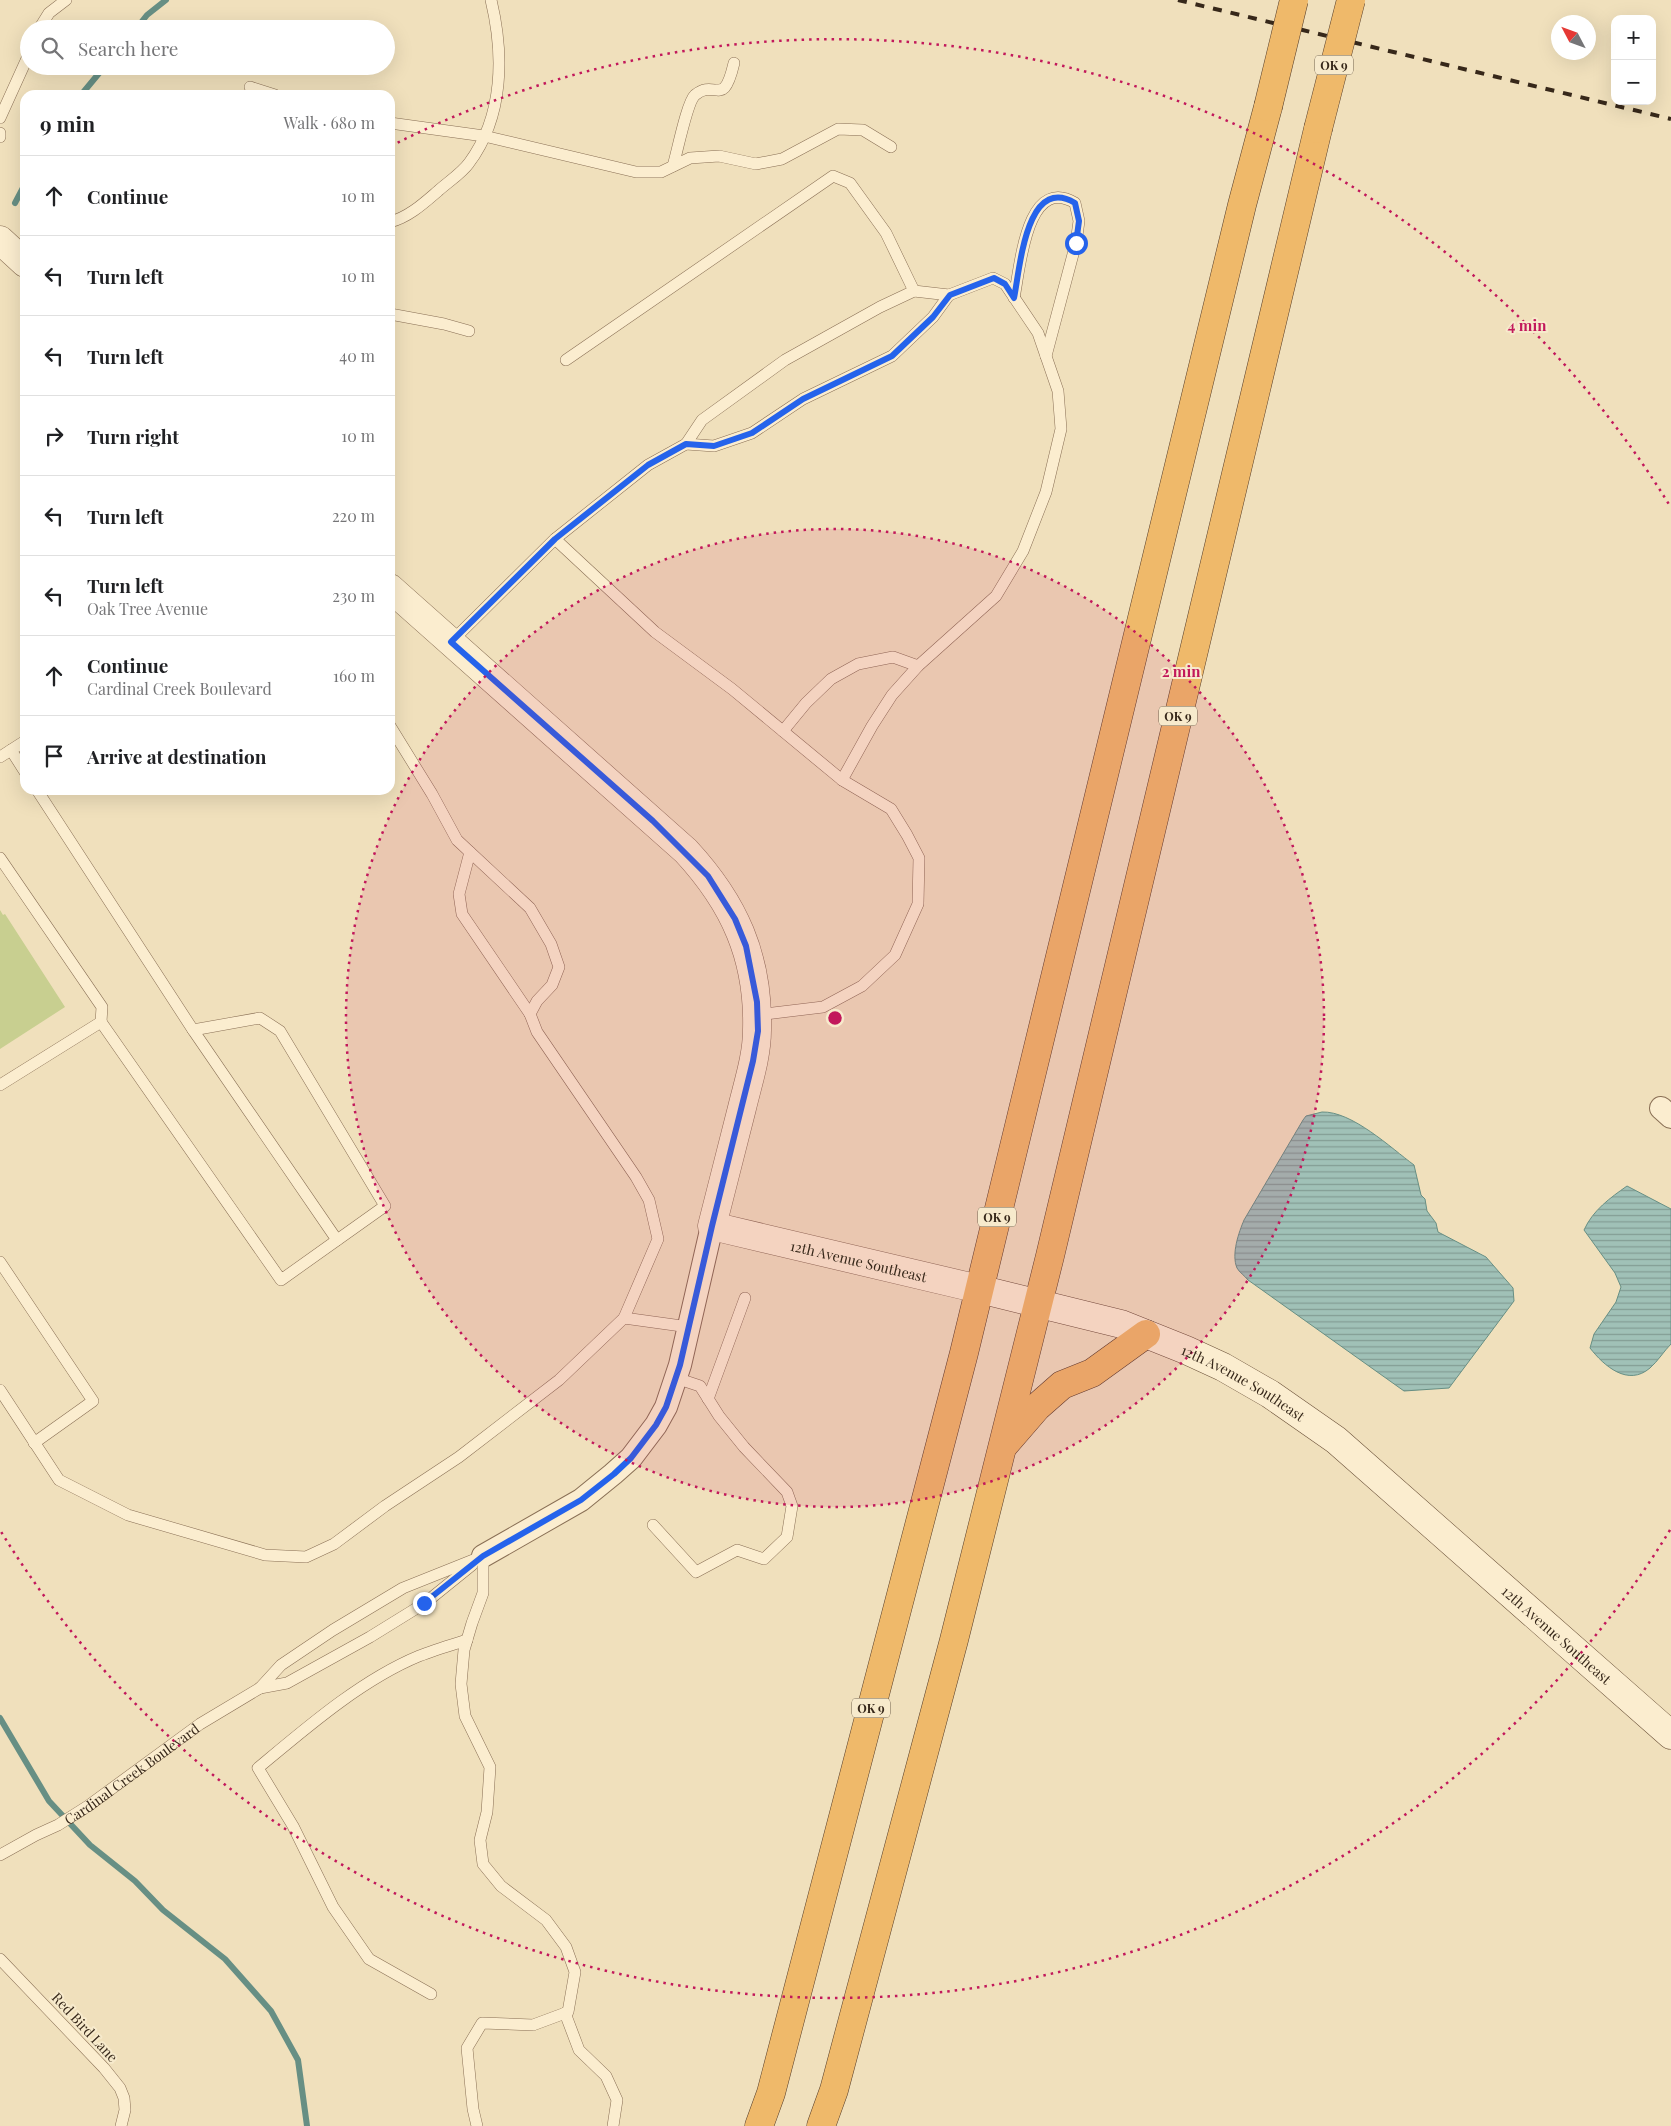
<!DOCTYPE html>
<meta charset="utf-8">
<style>
:root{--surface:#fff;--page:#f2f2f2;--text:#202124;--muted:#757577;--line:#e0e0e0}
body{margin:0;font-family:"Playfair Display",serif;background:var(--page);color:var(--text)}
.controls{position:absolute;right:15px;top:15px;display:grid;overflow:hidden;border-radius:10px;box-shadow:0 5px 20px #0002}
.controls button{width:45px;height:45px;display:grid;place-items:center;padding:0;border:0;border-bottom:1px solid var(--line);background:var(--surface);color:var(--text);font:25px sans-serif}
.compass{position:absolute;left:1551px;top:15px;width:45px;height:45px;border-radius:50%;background:var(--surface);box-shadow:0 5px 20px #0002;rotate:311deg}
.stop{position:absolute;width:15px;height:15px;margin:-11px;border:4px solid #2563eb;border-radius:50%;background:#fff}
.stop.end{background:#2563eb;border-color:#fff;box-shadow:0 1px 5px #0008}
.list{margin:0;padding:0;list-style:none}
h2{display:flex;justify-content:space-between;align-items:center;height:65px;margin:0;padding:0 20px;font-size:21px}
h2 small{font-size:16px;font-weight:400;color:var(--muted)}
.list li{display:grid;grid-template-columns:32px 1fr auto;gap:15px;align-items:center;box-sizing:border-box;height:80px;padding:0 20px;border-top:1px solid var(--line)}
.list b{display:block;font-size:19px;white-space:nowrap}
.list p{margin:0;font-size:16px;white-space:nowrap;color:var(--muted)}
.list em{font-size:16px;font-style:normal;color:var(--muted)}
.icon{flex:none;width:28px;height:28px;fill:none;stroke:currentColor;stroke-width:2;stroke-linecap:round;stroke-linejoin:round}
.map{position:relative;flex:none;width:1671px;height:2126px;overflow:hidden}
.search{position:absolute;background:var(--surface);box-shadow:0 5px 20px #0002;left:20px;top:20px;width:375px;height:55px;display:flex;align-items:center;gap:12px;box-sizing:border-box;padding:0 18px;border-radius:28px;color:var(--muted);font-size:19px}
.panel{position:absolute;background:var(--surface);box-shadow:0 5px 20px #0002;left:20px;top:90px;width:375px;height:705px;border-radius:15px}
.map>svg:first-child{display:block}
.pitch{fill:#c8cf90}
.water{fill:url(#water-rules);stroke:#678f84}
.lines{fill:none;stroke-linecap:round;stroke-linejoin:round}
.stream{stroke:#678f84;stroke-width:6}
.service-casing{stroke:#896f55;stroke-width:12}
.minor-casing{stroke:#896f55;stroke-width:24}
.tertiary-casing{stroke:#896f55;stroke-width:29}
.secondary-casing{stroke:#6a5038;stroke-width:29}
.trunk-casing{stroke:#563d2a;stroke-width:29}
.service{stroke:#fbedcf;stroke-width:11}
.minor{stroke:#fbedcf;stroke-width:22}
.tertiary{stroke:#fbedcf;stroke-width:28}
.secondary{stroke:#fbedcf;stroke-width:28}
.trunk{stroke:#efb96a;stroke-width:28}
.rail{stroke:#37281a;stroke-width:4;stroke-dasharray:9 9;stroke-linecap:butt}
.trunk-bridge-casing{stroke:#563d2a;stroke-width:29;stroke-linecap:butt}
.trunk-bridge{stroke:#efb96a;stroke-width:28}
.route{stroke:#2563eb;stroke-width:6}
.ring{fill:none;stroke:#c2185b;stroke-width:2.5;stroke-dasharray:2.5 5}
.labels{text-anchor:middle;dominant-baseline:central;stroke-width:4;stroke-linejoin:round;paint-order:stroke}
.shield{fill:#f7eacc;stroke:#71624f;stroke-width:1}
.shield-label{font-size:12px;font-weight:bold;fill:#37281a}
.street-label{font-size:14px;fill:#37281a;stroke:#f7eacc}
.centre{fill:#c2185b;stroke:#f7eacc;stroke-width:2.5}
.ring-label{font-size:15px;text-anchor:middle;font-weight:bold;fill:#c2185b;stroke:#f7eacc;stroke-width:4;stroke-linejoin:round;paint-order:stroke}
</style>
<div class="map">
<svg width="1671" height="2126" viewBox="0 0 1671 2126">
<defs>
<pattern id="water-rules" width="6" height="5" patternUnits="userSpaceOnUse" patternTransform="scale(1.25)"><rect width="6" height="5" fill="#a0c1b7"/><path d="M0 2.5h6" fill="none" stroke="#839d94"/></pattern>
</defs>
<rect width="100%" height="100%" fill="#f0e0bc"/>
<polygon class="pitch" points="0,910 3,915 5,914 65,1007 0,1049"/>
<g class="water">
<path d="M1322,1112C1352,1111 1391,1148 1414,1165L1421,1195L1425,1199L1427,1211L1436,1223L1438,1232L1486,1257L1513,1288L1514,1301L1449,1388L1404,1391L1248,1280C1245,1276 1239,1272 1237,1268C1231,1254 1239,1232 1244,1220L1303,1120L1306,1116Z"/>
<path d="M1627,1186L1671,1209V1344C1664,1351 1658,1361 1650,1368C1628,1387 1604,1366 1590,1348L1594,1334L1616,1302L1621,1287L1615,1273L1584,1230C1593,1210 1610,1198 1627,1186Z"/>
</g>
<g class="lines">
<g class="stream">
<polyline points="136,29 147,15 166,0"/>
<polyline points="81,95 105,66"/>
<polyline points="15,203 25,184"/>
<polyline points="0,1718 49,1801 90,1845 135,1881 163,1910 225,1959 271,2011 298,2060 307,2126"/>
</g>
<g class="service-casing">
<g id="service">
<polyline points="39,29 49,13 66,0"/>
<polyline points="250,87 275,95"/>
<polyline points="0,118 29,54"/>
<polyline points="390,123 484,136 636,172 661,172 690,158 719,156 756,164 782,159 838,129 863,130 891,147"/>
<polyline points="0,133 0,137"/>
<path d="M673,166C677,153 687,102 695,95C716,78 723,110 734,63"/>
<path d="M390,222C409,217 424,203 438,191C448,182 462,173 469,163C504,116 504,54 491,0"/>
<path d="M1014,298C1020,269 1026,174 1075,203L1079,221L1076,243L1046,356"/>
<polyline points="390,314 444,324 469,331"/>
<polyline points="566,360 833,176 850,183 886,233 914,291"/>
<polyline points="686,444 714,446 752,433 803,399 892,356 933,317 949,295"/>
<polyline points="555,539 655,632 732,689 842,780 891,809 907,835 919,858 918,904 895,955 862,986 823,1007 757,1015"/>
<polyline points="451,642 555,539 648,465 686,444 702,420 785,360 880,307 914,291 949,295 993,278 1005,284 1038,333 1058,391 1061,429 1046,492 1023,551 996,596 918,666 892,695 872,726 842,780"/>
<polyline points="390,726 432,794 457,840 530,908 551,944 559,967 552,985 537,1001 530,1014 537,1032 636,1177 649,1200 658,1239 624,1318"/>
<polyline points="783,731 806,703 831,679 858,664 893,657 918,666"/>
<polyline points="11,750 25,772"/>
<polyline points="0,757 25,741"/>
<polyline points="37,790 193,1030 260,1018 280,1031 385,1206 281,1280 101,1022"/>
<polyline points="470,852 459,894 462,914 530,1014"/>
<polyline points="0,858 102,1007 101,1022 0,1085"/>
<polyline points="193,1030 337,1240"/>
<polyline points="0,1262 93,1401 34,1443"/>
<polyline points="0,1390 59,1480 128,1515 265,1555 306,1557 334,1544 385,1506 459,1457 559,1380 624,1318 689,1327"/>
<polyline points="708,1399 745,1298"/>
<polyline points="653,1525 696,1572 737,1550 764,1559 787,1537 792,1506 787,1492 744,1447 719,1416 700,1386 676,1378"/>
<polyline points="260,1688 287,1683 370,1637 425,1603 472,1565"/>
<path id="s1" d="M0,1855L36,1835L58,1825L88,1806L200,1724L260,1688L281,1665L333,1630L403,1588L483,1556"/>
<polyline points="0,1959 104,2068 120,2088 124,2098 125,2110 121,2126"/>
<path d="M431,1994L369,1959L333,1907L293,1826L258,1768C306,1728 361,1680 419,1656C434,1650 451,1645 467,1640"/>
<polyline points="565,2013 579,2050 606,2076 617,2100 613,2126"/>
<polyline points="477,2126 473,2109 467,2048 482,2023 533,2025 568,2012 575,1972 566,1947 546,1920 501,1886 483,1864 480,1840 487,1812 490,1767 465,1716 461,1684 464,1650 472,1623 483,1593 483,1556"/>
</g>
</g>
<g class="minor-casing">
<g id="minor">
<polyline points="1661,1108 1671,1117"/>
<polyline points="483,1556 581,1500 613,1474 631,1458 656,1425 666,1407 680,1365 712,1226"/>
</g>
</g>
<g class="tertiary-casing">
<g id="tertiary">
<polyline points="0,240 25,263"/>
<path id="s2" d="M390,588L686,851C734,903 759,957 757,1030C757,1056 748,1083 742,1108C732,1147 722,1187 712,1226L979,1289"/>
</g>
</g>
<g class="secondary-casing">
<g id="secondary">
<path id="s3" d="M979,1289L1121,1324L1186,1350L1223,1367L1270,1394L1336,1440L1671,1735"/>
</g>
</g>
<g class="trunk-casing">
<g id="trunk">
<polyline points="1005,1444 1037,1407 1062,1385 1092,1373 1146,1334"/>
<polyline points="759,2126 771,2093 964,1353 1242,205 1268,107"/>
<polyline points="821,2126 834,2090 954,1640 1050,1256 1318,129"/>
</g>
</g>
<use href="#service" class="service"/>
<use href="#minor" class="minor"/>
<use href="#tertiary" class="tertiary"/>
<use href="#secondary" class="secondary"/>
<use href="#trunk" class="trunk"/>
<polyline class="rail" points="1178,0 1671,119"/>
<g class="trunk-bridge-casing">
<g id="trunk-bridge">
<polyline points="1268,107 1294,0"/>
<polyline points="1318,129 1351,0"/>
</g>
</g>
<use href="#trunk-bridge" class="trunk-bridge"/>
</g>
<g class="lines">
<path class="route" d="M424,1603L483,1556L581,1500L614,1474L631,1458L656,1425L666,1407L680,1365L712,1226L753,1061L758,1031L757,1002L746,946L735,919L708,876L653,821L451,642L555,539L648,465L686,444L714,446L752,433L803,399L892,356L933,317L950,295L994,278L1005,284L1014,298C1020,269 1026,174 1075,203L1079,221L1076,243"/>
</g>
<circle cx="835" cy="1018" r="489" fill="#c2185b" fill-opacity=".12"/>
<g class="ring">
<circle cx="835" cy="1018" r="489"/>
<path d="M1670 1530A979 979 0 0 1 0 1530M391 146A979 979 0 0 1 1670 506"/>
</g>
<g class="labels">
<g class="shield">
<rect x="1315" y="55.5" width="38" height="19" rx="4"/>
<rect x="1159" y="706.5" width="38" height="19" rx="4"/>
<rect x="978" y="1207.5" width="38" height="19" rx="4"/>
<rect x="852" y="1698.5" width="38" height="19" rx="4"/>
</g>
<g class="shield-label">
<text x="1334" y="65">OK 9</text>
<text x="1178" y="716">OK 9</text>
<text x="997" y="1217">OK 9</text>
<text x="871" y="1708">OK 9</text>
</g>
<g class="street-label">
<text stroke="none"><textPath href="#s2" startOffset="946">12th Avenue Southeast</textPath></text>
<text stroke="none"><textPath href="#s3" startOffset="282">12th Avenue Southeast</textPath></text>
<text stroke="none"><textPath href="#s3" startOffset="686">12th Avenue Southeast</textPath></text>
<text stroke="none"><textPath href="#s1" startOffset="155">Cardinal Creek Boulevard</textPath></text>
<text transform="translate(85 2027) rotate(47)">Red Bird Lane</text>
</g>
</g>
<circle cx="835" cy="1018" r="8" class="centre"/>
<g class="ring-label">
<text x="1527" y="331">4 min</text>
<text x="1181" y="677">2 min</text>
</g>
</svg>
<div class="controls">
<button>+</button>
<button>−</button>
</div>
<svg class="compass" viewBox="-18 -18 36 36"><path d="M0-13l5 13h-10z" fill="#e53935"/><path d="M0 13l5-13h-10z" fill="#757577"/></svg>
<div class="stop" style="left:1076px;top:243px"></div>
<div class="stop end" style="left:424px;top:1603px"></div>
<div class="search"><svg class="icon" aria-label="search" viewBox="0 0 24 24"><circle cx="10" cy="10" r="6"/><path d="M15 15l6 6"/></svg>Search here</div>
<section class="panel">
<h2>9 min<small>Walk · 680 m</small></h2>
<ul class="list">
<li><svg class="icon" aria-label="ahead" viewBox="0 0 24 24"><path d="M12 20V5M6 11l6-6 6 6"/></svg><div><b>Continue</b></div><em>10 m</em></li>
<li><svg class="icon" aria-label="left" viewBox="0 0 24 24"><path d="M17 20v-9H6M10 6l-5 5 5 5"/></svg><div><b>Turn left</b></div><em>10 m</em></li>
<li><svg class="icon" aria-label="left" viewBox="0 0 24 24"><path d="M17 20v-9H6M10 6l-5 5 5 5"/></svg><div><b>Turn left</b></div><em>40 m</em></li>
<li><svg class="icon" aria-label="right" viewBox="0 0 24 24"><path d="M7 20v-9h11M14 6l5 5-5 5"/></svg><div><b>Turn right</b></div><em>10 m</em></li>
<li><svg class="icon" aria-label="left" viewBox="0 0 24 24"><path d="M17 20v-9H6M10 6l-5 5 5 5"/></svg><div><b>Turn left</b></div><em>220 m</em></li>
<li><svg class="icon" aria-label="left" viewBox="0 0 24 24"><path d="M17 20v-9H6M10 6l-5 5 5 5"/></svg><div><b>Turn left</b><p>Oak Tree Avenue</p></div><em>230 m</em></li>
<li><svg class="icon" aria-label="ahead" viewBox="0 0 24 24"><path d="M12 20V5M6 11l6-6 6 6"/></svg><div><b>Continue</b><p>Cardinal Creek Boulevard</p></div><em>160 m</em></li>
<li><svg class="icon" aria-label="arrive" viewBox="0 0 24 24"><path d="M6 21V4h12l-3 4 3 4H6"/></svg><div><b>Arrive at destination</b></div></li>
</ul>
</section>
</div>
